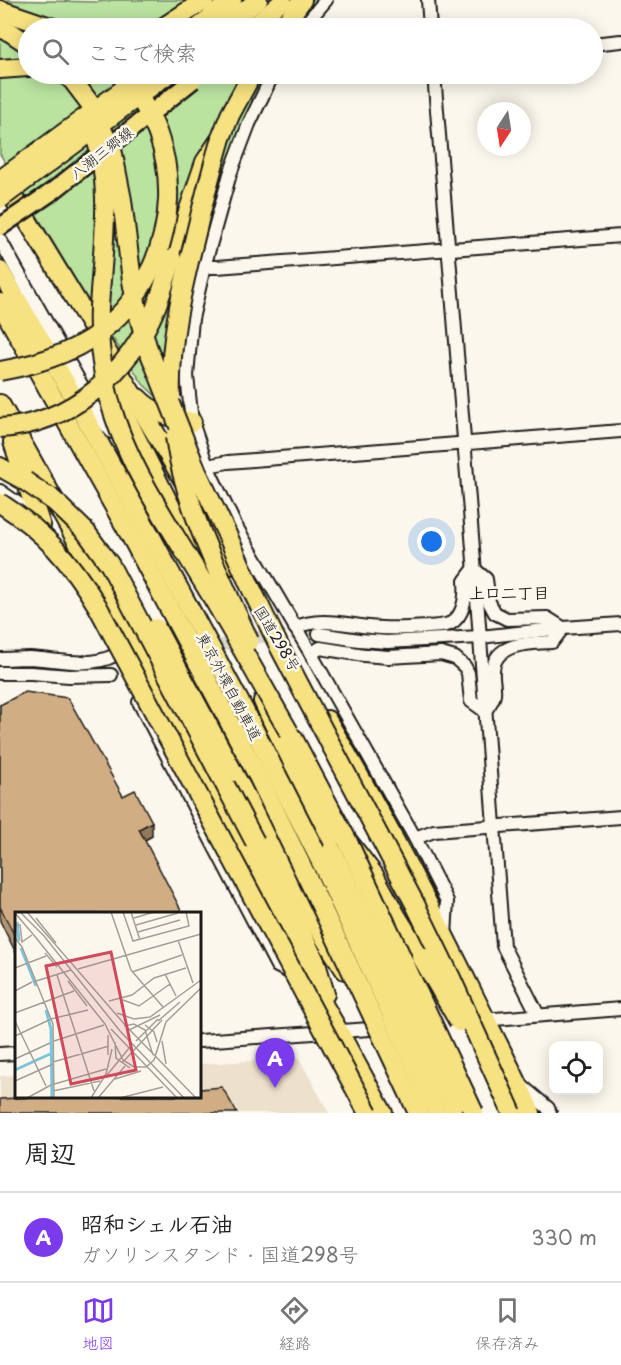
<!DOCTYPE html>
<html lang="ja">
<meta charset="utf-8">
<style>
:root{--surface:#fff;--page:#f6f6f6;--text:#202124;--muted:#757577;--line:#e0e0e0;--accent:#7c3aed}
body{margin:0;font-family:"Playpen Sans","Klee One",sans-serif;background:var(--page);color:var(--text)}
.controls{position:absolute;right:18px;bottom:18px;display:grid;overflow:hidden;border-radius:12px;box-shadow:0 3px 15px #0003}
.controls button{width:54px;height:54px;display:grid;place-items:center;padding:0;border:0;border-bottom:2px solid var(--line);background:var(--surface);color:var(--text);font:30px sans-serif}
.compass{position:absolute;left:477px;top:102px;width:54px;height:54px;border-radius:50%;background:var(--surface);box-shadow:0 3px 15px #0003;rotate:192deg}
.you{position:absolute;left:432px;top:542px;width:21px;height:21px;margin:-15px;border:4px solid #fff;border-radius:50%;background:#1a73e8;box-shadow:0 0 0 9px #1a73e833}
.badge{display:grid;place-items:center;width:39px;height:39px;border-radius:50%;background:var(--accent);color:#fff;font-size:20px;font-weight:700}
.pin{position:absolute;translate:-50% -50px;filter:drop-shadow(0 2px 3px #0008)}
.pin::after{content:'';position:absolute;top:32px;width:21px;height:18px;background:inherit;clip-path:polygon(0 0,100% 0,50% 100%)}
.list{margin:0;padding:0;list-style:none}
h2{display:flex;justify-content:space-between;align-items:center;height:78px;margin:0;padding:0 24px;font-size:26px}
h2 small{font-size:20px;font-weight:400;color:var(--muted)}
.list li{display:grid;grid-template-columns:39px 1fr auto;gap:18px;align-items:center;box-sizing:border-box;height:90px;padding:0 24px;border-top:2px solid var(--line)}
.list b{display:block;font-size:22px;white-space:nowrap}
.list p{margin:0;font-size:20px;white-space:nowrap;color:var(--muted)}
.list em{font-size:20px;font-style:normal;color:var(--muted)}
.icon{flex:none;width:33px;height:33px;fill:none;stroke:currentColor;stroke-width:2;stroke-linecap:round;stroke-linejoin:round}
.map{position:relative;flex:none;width:621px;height:1113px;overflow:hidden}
.search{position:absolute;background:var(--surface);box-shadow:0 3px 15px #0003;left:18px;right:18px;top:18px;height:66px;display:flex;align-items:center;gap:15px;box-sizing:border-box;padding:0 21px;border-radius:33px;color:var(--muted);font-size:22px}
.sheet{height:168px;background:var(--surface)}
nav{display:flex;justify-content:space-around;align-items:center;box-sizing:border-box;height:84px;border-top:2px solid var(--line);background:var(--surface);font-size:16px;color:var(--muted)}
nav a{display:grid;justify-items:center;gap:3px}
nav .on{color:var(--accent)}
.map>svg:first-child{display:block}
.built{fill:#eee1cc}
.green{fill:#bae39f;stroke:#6b805e;stroke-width:1.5}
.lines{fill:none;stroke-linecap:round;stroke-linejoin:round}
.minor-tunnel{stroke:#dad6cd;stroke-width:12;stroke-dasharray:12 6;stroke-linecap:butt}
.minor-casing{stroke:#1c1c1c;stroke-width:16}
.major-casing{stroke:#1c1c1c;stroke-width:21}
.highway-casing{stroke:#1c1c1c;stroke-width:22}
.minor{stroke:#fbf7ec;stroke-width:12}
.major{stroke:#f7e281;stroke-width:16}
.highway{stroke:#f7e281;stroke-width:18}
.major-bridge-casing{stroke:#1c1c1c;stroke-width:21;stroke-linecap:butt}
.highway-bridge-casing{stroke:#1c1c1c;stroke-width:22;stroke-linecap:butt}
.major-bridge{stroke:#f7e281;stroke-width:16}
.highway-bridge{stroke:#f7e281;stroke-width:18}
.wall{fill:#b39571;stroke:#1c1c1c;stroke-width:1.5}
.shaded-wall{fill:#92795c;stroke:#1c1c1c;stroke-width:1.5}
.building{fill:#d0ad83;stroke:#1c1c1c;stroke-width:1.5}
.labels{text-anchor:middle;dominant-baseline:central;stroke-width:5;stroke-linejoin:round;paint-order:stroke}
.street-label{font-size:15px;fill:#1c1c1c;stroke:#fbf7ec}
.neighbourhood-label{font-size:16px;font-weight:bold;fill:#1c1c1c;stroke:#fbf7ec}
.inset-river{fill:none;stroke:#7bc4db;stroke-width:3}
.inset-road{fill:none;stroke:#a29f99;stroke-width:1.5}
.view{fill:#d1495b;fill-opacity:0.15;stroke:#d1495b;stroke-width:3}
.inset-edge{fill:none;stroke:#1c1c1c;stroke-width:3}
</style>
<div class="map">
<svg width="621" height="1113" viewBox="0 0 621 1113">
<rect width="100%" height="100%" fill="#fbf7ec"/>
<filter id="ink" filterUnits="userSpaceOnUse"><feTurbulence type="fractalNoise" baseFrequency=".0167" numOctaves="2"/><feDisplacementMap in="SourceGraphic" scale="12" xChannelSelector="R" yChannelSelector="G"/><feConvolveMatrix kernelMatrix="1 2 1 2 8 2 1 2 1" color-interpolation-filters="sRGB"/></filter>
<g filter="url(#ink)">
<polygon class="built" points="299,1058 329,1113 0,1113 0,1076 16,1075 16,1096 200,1096 200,1064"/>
<polygon class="green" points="0,0 98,2 114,0 317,0 296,28 28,28 28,74 267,74 237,136 209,230 183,373 165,405 143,384 92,307 0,154"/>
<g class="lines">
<polyline class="minor-tunnel" points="168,661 218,646 270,635 319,634"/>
<g class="minor-casing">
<g id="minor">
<polyline points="428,0 430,28"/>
<polyline points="302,28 326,0"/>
<polyline points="592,44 621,41"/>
<polyline points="273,74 249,124 230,174 204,267 192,319 187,376 192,422 207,466 234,523 311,654 415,838 447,901 445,936"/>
<polyline points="434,74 476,585 503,946 538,1015"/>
<polyline points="0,240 100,418 112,432 122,434"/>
<polyline points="204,267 217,267 621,236"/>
<polyline points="207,466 228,462 621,431"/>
<polyline points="0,491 23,507 36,521"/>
<path d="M295,628C320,615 354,627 382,628C397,629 413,628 428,627C437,626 449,627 455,620C465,611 466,593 465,581L474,569L486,579L489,602L495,613L507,619L547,618L563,628L552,642C531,643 495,642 493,670C492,678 495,686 494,694C494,700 488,706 485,711L471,701L468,673L465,667L455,658L441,654L388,657L364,655L320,648L311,654"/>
<polyline points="319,634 359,640 387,642 480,637 563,628 621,624"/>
<path d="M0,659C10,659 19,658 29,658C57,659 89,669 115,655"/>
<polyline points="0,673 31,673 69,676 111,675"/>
<polyline points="139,702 277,966 293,974"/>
<polyline points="415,838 434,831 621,817"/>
<polyline points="482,1020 621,1009"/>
<polyline points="200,1041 384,1028"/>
<polyline points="0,1054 16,1053"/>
<polyline points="522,1086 548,1108 550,1113"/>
</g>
</g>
<g class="major-casing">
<polyline id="major" points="251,28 283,0"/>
</g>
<g class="highway-casing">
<g id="highway">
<polyline points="0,10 53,28"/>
<polyline points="0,28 10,32 28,44"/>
<polyline points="162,28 205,0"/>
<polyline points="198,28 232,0"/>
<polyline points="223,28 258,0"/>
<polyline points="282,28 302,0"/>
<polyline points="0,69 28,67"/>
<polyline points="2,179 88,320 234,565"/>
<polyline points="172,259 205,162 221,138 230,115 252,74"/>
<polyline points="0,271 68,387 149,533"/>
<polyline points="0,303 133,540"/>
<polyline points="110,386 197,559"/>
<path d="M138,398C153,414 171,417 192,422"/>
<polyline points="0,404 103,587 310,982 339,1032 383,1113"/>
<polyline points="13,442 41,526"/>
<polyline points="0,467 25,481"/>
<polyline points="263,701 332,850"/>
<path d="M327,720C381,811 430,906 477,1002C495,1039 515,1075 531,1113"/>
<polyline points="293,738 347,840 374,875 397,917 421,956"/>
<path d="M233,772C269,839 303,907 345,970"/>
<polyline points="255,842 286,902 316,963 325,994"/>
</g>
</g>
<use href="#minor" class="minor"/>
<use href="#major" class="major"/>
<use href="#highway" class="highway"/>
<g class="major-bridge-casing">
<polyline id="major-bridge" points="0,227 53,191 193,80"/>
</g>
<g class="highway-bridge-casing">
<g id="highway-bridge">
<polyline points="65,74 73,81 92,106 113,154 122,200 132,281 138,313 147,346 198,474 226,532 250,586 281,650 415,904 451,978 512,1113"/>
<path d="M93,131C114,181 102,254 99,307C98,330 100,353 104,375C117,452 164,516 203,582C233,631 260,682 289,732"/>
<polyline points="0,180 144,74"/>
<polyline points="0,199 168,74"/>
<path d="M0,371C40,364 81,351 111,323C183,257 188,143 120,74"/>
<path d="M171,397C169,344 181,293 194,241C202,207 211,172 221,138"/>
<path d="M0,428C72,424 129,372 156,307C162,292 167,275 172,259"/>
<path d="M175,437C185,509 220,575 249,641"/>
<polyline points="25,481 58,504"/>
<polyline points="49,496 86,532 110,565 255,842"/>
<path d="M0,503C45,532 71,562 98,607L368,1113"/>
<polyline points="149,533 245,712 323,866 437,1113"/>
<polyline points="133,540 259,778 321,906 418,1113"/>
<polyline points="156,628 233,772"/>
<polyline points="347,840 474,1113"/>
<polyline points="332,850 453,1106"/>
<polyline points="421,956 459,1022"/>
</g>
</g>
<use href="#major-bridge" class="major-bridge"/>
<use href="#highway-bridge" class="highway-bridge"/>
</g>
<polygon class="wall" points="0,705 123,796 152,836 16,914 16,953 0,921"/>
<polygon class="shaded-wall" points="152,822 152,836 139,843 139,829"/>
<g class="building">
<polygon points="25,692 68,698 123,796 135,790 152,822 139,829 183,914 16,914 16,938 0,907 0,705"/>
<polygon points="222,1087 237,1113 0,1113 0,1099 53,1096 200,1096 200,1089"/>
</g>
</g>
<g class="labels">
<g class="street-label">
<text transform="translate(101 152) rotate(-38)">八潮三郷線</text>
<text transform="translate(278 638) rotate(59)">国道298号</text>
<text transform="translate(230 686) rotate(62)">東京外環自動車道</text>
</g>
<g class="neighbourhood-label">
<text x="509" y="592">上口二丁目</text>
</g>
</g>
<g transform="translate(15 912)">
<rect width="186" height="186" fill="#fbf7ec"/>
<path class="inset-river" d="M2,10L4,29M6,36L21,74M31,98L36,117L37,186M0,158L35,142"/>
<path class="inset-road" d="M5,0L29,24L105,119L169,186M12,0L111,114L181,186M96,0L116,58L148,95M108,0L118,29L174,14L171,0M116,0L125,28M0,1L23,28M21,6L41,31M119,6L139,0M1,13H5L7,30L17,23M121,13L163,1M123,20L165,8M0,26L7,35L38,112L39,186M22,27L90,112L108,148L119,155H131L139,148L151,110L186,76M163,28L178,71M30,41L42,55M0,56L31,44M63,57L186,22M117,60L167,43M150,62L161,84M42,63L79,179M53,69L72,94M18,70L56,58M0,79L17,70M108,88L124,94L155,72M94,89L117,83L139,66L171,56M0,101L59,79M102,101L119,107L135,105L186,68M0,109L31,174M143,109L165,90M130,113L139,120L142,130M109,114L119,112L130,118L138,143M96,117L162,186M112,119L145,103M93,123V143M0,124L36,107L73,98M39,129L89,113M121,129L143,107M147,129L151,152M100,130L101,146L115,156M0,147L35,131M38,150L94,134M107,151L147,108M92,163L115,135M100,167L126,159M0,169L38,152M36,173L91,157M38,179L85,169M12,186L36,173M76,186L91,162L97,137M83,186L110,154M105,186L148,175"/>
<path class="view" d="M96,40L121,158L56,172L31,54Z"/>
<rect width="186" height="186" class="inset-edge"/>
</g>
</svg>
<div class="controls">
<button><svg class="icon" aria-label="locate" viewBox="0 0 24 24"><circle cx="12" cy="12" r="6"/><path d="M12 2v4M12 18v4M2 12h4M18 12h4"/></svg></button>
</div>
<svg class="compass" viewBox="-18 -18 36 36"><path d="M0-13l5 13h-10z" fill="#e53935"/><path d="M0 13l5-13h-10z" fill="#757577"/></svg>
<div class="you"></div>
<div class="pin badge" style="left:275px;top:1088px">A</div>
<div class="search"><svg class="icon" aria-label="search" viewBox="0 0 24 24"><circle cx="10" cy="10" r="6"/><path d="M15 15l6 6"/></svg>ここで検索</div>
</div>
<section class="sheet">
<h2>周辺<small></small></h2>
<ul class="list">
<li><span class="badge">A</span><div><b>昭和シェル石油</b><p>ガソリンスタンド · 国道298号</p></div><em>330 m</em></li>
</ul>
</section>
<nav>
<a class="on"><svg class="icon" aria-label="map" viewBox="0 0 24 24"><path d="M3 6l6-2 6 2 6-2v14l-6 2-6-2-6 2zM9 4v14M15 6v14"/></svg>地図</a>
<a><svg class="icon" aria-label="directions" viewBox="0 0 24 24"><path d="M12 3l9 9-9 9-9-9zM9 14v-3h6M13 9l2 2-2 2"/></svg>経路</a>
<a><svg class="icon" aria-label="saved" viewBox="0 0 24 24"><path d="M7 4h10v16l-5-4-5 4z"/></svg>保存済み</a>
</nav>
